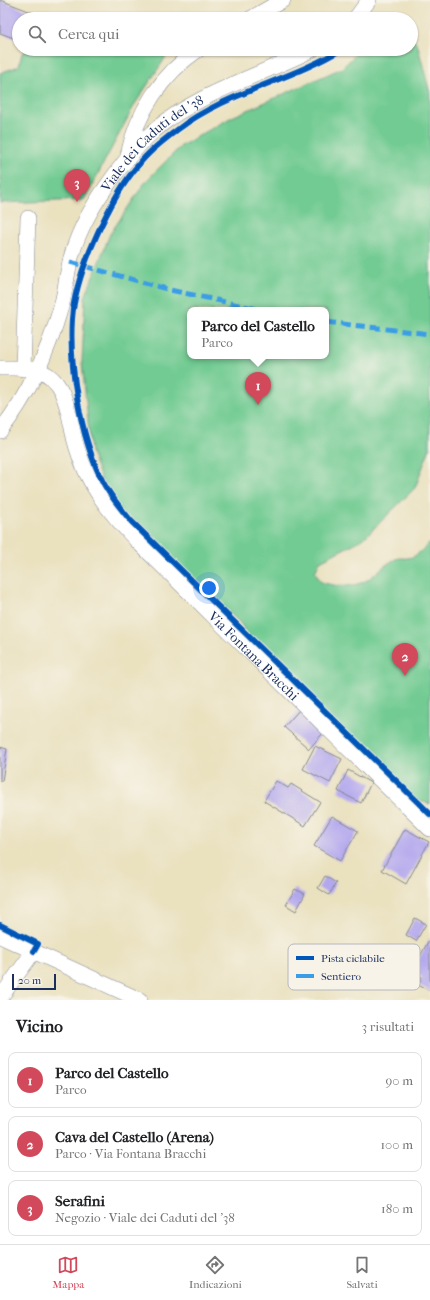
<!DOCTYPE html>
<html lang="it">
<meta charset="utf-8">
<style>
:root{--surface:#fff;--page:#f2f2f2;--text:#202124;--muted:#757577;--line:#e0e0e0;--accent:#d1495b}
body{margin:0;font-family:"IM FELL French Canon",serif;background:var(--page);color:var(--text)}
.scale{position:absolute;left:12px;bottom:10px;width:44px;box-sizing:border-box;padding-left:4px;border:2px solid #1b2f5e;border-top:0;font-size:11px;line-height:14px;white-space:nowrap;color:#1b2f5e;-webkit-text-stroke:3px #f7f3e8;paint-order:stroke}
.you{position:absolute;left:209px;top:588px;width:14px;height:14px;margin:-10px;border:3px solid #fff;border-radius:50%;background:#1a73e8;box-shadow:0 0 0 6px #1a73e833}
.badge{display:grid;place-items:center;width:26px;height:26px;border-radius:50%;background:var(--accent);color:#fff;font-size:13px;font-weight:700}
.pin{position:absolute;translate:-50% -33px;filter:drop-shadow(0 1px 2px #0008)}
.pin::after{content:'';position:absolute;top:21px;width:14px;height:12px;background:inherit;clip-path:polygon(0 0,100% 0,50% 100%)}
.popup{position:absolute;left:187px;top:307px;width:142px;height:52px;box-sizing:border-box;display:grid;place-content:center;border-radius:8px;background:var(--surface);filter:drop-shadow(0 1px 3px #0005);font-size:13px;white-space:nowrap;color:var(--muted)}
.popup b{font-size:15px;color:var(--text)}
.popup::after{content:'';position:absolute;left:50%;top:100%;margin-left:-8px;border:8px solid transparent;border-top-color:var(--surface)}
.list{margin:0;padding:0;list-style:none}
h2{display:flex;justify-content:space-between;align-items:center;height:52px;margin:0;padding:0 16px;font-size:17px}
h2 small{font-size:13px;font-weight:400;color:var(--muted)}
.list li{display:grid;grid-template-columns:26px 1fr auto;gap:12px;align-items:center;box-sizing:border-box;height:56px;margin:0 8px 8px;padding:0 8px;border:1px solid var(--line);border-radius:8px}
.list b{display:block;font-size:15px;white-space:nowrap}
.list p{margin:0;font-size:13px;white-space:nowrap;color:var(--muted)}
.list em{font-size:13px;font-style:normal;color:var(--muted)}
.icon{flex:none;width:22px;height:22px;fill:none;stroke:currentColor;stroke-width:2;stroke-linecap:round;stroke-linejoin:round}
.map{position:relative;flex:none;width:430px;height:1000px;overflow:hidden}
.search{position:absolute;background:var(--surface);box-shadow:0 1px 3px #0004;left:12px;right:12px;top:12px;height:44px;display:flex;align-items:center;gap:10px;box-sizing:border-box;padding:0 14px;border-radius:22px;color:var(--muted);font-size:15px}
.sheet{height:244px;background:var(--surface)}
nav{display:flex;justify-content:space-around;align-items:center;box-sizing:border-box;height:56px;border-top:1px solid var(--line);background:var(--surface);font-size:11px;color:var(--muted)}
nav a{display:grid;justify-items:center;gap:2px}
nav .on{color:var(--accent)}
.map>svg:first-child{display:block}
.green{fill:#71cb92;stroke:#467d78;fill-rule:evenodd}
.building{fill:#b3a7ee}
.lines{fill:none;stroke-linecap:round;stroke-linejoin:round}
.minor-casing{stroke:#82888e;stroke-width:16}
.minor{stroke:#fff;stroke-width:15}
.quiet{stroke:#3b9de6;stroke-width:5;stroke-dasharray:10 5;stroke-linecap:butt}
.cycleway-casing{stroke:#f7f3e8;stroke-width:8}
.cycleway{stroke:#0057b8;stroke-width:6}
.labels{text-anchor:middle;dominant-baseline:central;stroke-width:4;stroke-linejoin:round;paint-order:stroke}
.street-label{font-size:14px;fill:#1b2f5e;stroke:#f7f3e8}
.key{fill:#f7f3e8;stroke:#b5b8bf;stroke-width:1}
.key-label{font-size:11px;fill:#1b2f5e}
</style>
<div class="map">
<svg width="430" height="1000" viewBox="0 0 430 1000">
<rect width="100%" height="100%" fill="#f7f3e8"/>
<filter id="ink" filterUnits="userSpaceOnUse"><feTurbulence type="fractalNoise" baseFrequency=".025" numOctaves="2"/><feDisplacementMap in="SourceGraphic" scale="8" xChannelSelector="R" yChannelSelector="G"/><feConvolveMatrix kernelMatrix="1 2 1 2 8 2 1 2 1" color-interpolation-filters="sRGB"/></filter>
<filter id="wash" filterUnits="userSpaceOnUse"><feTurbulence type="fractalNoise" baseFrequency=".012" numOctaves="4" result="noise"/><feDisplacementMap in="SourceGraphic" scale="16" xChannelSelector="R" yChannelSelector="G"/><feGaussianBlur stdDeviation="0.9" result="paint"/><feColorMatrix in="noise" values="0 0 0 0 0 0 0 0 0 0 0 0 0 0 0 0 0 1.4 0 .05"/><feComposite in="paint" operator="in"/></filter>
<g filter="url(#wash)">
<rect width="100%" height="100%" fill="#eae1bf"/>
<g class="green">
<path d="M411,39L417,43L430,93V448L415,488L363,539L320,561L315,572L321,582C336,587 355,588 369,579C378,572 385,564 396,559C400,557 404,559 408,558C417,557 424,548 430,542V804L409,798L399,789L261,656L240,623L133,528L106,492L91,452L82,362L85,297L110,234L146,181L181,146L232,117L342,68L361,49H411ZM190,310H326V356H190Z"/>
<polygon points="32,49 171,49 135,104 84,200 0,203 0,73 19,66 22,53"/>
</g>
<g id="blocks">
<g class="building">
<polygon points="0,0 34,13 32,19 19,19 19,40 0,33"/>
<polygon points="300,709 325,731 309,749 284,727"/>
<polygon points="315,746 342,759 330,783 303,769"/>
<polygon points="0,747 7,749 2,781 0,781"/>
<polygon points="348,770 371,783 361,803 338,791"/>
<polygon points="276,781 288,788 291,784 320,802 305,826 264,801"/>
<polygon points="332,816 358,831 340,861 314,846"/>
<polygon points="405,829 429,842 406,884 382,870"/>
<polygon points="325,876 336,883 329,895 318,888"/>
<polygon points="295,889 305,894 296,911 286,905"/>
<polygon points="415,918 426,924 416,941 406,935"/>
<polygon points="430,938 430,991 418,985 422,977 412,971"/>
</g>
</g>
</g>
<g filter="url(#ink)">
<use href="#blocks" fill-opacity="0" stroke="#82888e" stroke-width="1"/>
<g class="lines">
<g class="minor-casing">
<g id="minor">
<polyline points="250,19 283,0"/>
<polyline points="355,19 369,0"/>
<path d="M128,155C137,112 162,74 199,49"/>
<path id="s1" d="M0,368C12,368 25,367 37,370C64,377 68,410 73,433C75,443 79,455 83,465C95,495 116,519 138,542L430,829"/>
<polyline points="23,369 28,218"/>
<path id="s2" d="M0,431C29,395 48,352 61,307C66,289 67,269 73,251C80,228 92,207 106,187C121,166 136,146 155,130C195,94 264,74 313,49"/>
<polyline points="0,936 140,1000"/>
<polyline points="0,998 34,951"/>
</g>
</g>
<use href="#minor" class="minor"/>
<g class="quiet">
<polyline points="70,262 170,290 262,310"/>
<polyline points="326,322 430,334"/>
</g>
<g class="cycleway-casing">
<g id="cycleway">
<path d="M342,49C290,81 226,92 177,130C164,140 150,150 140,163C110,197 75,274 72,319C69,366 80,435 101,478C108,494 120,507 131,521L430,814"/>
<polyline points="0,925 38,944 34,951"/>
</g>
</g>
<use href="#cycleway" class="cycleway"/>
</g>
</g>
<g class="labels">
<g class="street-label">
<text stroke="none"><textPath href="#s2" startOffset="333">Viale dei Caduti del '38</textPath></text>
<text stroke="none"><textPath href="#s1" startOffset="405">Via Fontana Bracchi</textPath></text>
</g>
</g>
<rect x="288" y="944" width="132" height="46" rx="6" class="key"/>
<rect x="296" y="956" width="18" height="4" fill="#0057b8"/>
<rect x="296" y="974" width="18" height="4" fill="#3b9de6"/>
<g class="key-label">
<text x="321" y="962">Pista ciclabile</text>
<text x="321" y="980">Sentiero</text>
</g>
</svg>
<div class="scale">20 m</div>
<div class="you"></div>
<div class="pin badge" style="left:258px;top:405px">1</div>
<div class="popup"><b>Parco del Castello</b>Parco</div>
<div class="pin badge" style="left:405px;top:676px">2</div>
<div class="pin badge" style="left:77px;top:202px">3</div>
<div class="search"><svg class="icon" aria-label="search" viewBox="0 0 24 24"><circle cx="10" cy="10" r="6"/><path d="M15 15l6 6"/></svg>Cerca qui</div>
</div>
<section class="sheet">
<h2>Vicino<small>3 risultati</small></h2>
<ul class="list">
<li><span class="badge">1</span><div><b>Parco del Castello</b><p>Parco</p></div><em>90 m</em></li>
<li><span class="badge">2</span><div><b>Cava del Castello (Arena)</b><p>Parco · Via Fontana Bracchi</p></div><em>100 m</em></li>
<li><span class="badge">3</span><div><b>Serafini</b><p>Negozio · Viale dei Caduti del '38</p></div><em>180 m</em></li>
</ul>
</section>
<nav>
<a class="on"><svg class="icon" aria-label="map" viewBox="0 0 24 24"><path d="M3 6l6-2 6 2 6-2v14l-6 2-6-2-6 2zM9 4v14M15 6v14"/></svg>Mappa</a>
<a><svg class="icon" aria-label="directions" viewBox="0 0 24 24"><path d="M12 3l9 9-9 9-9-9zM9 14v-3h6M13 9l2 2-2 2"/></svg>Indicazioni</a>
<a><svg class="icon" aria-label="saved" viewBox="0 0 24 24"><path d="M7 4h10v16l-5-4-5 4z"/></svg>Salvati</a>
</nav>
